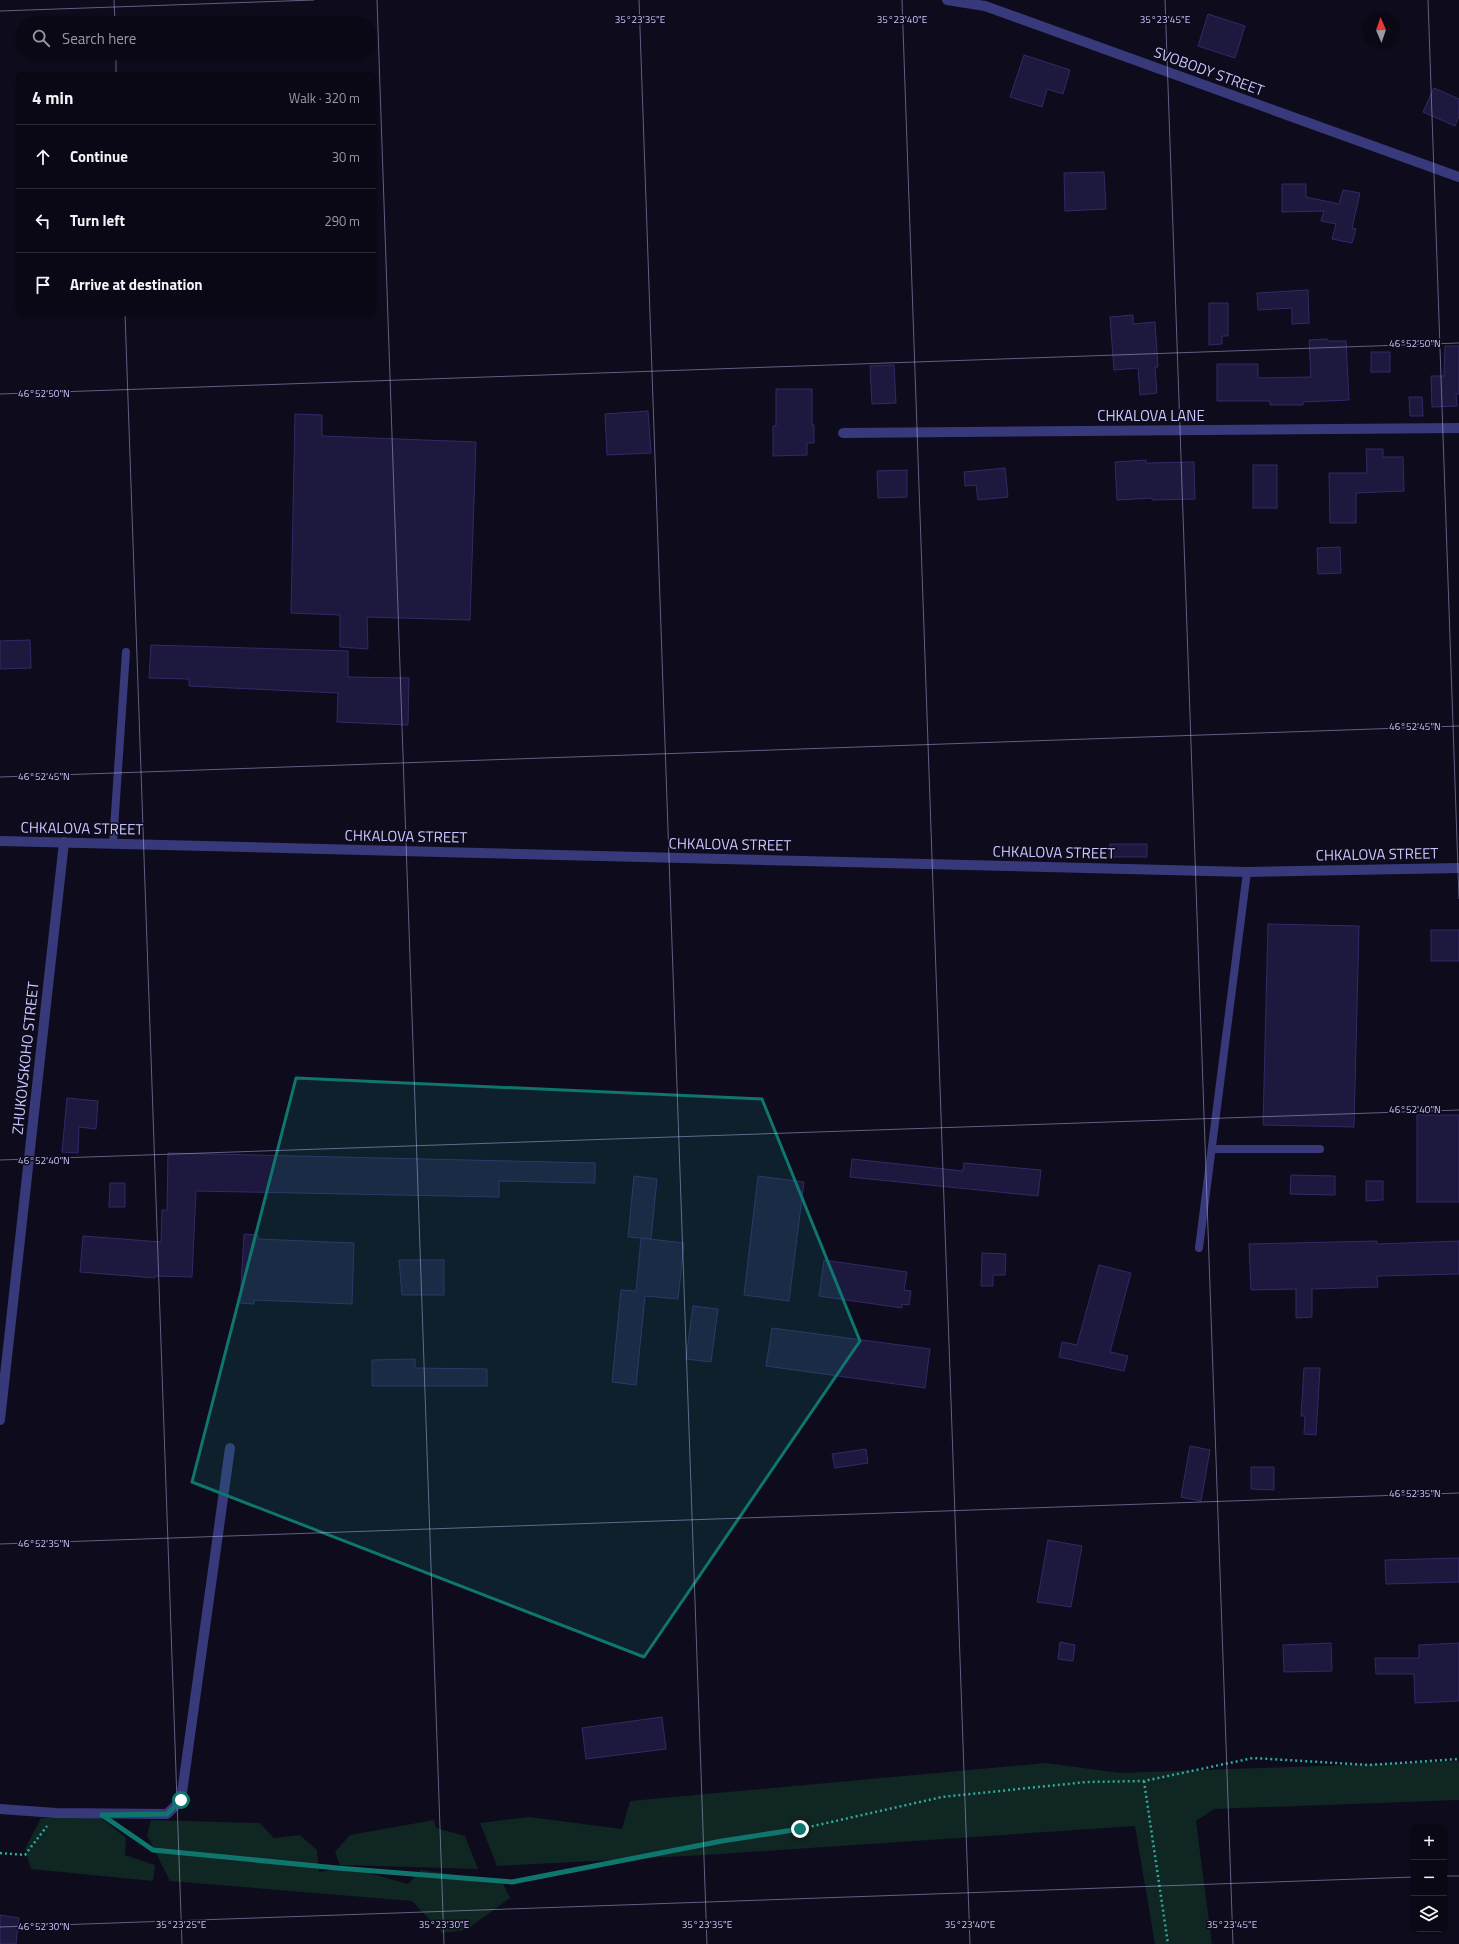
<!DOCTYPE html>
<meta charset="utf-8">
<style>
:root{--surface:#0a0815;--page:#13111e;--text:#f1f3f6;--muted:#999aa0;--line:#2a2934}
body{margin:0;font-family:"Titillium Web",sans-serif;background:var(--page);color:var(--text)}
.controls{position:absolute;right:12px;bottom:12px;display:grid;overflow:hidden;border-radius:8px;box-shadow:0 1px 3px #0004}
.controls button{width:36px;height:36px;display:grid;place-items:center;padding:0;border:0;border-bottom:1px solid var(--line);background:var(--surface);color:var(--text);font:20px sans-serif}
.compass{position:absolute;left:1363px;top:12px;width:36px;height:36px;border-radius:50%;background:var(--surface);box-shadow:0 1px 3px #0004;rotate:358deg}
.stop{position:absolute;width:12px;height:12px;margin:-9px;border:3px solid #0f766e;border-radius:50%;background:#fff}
.stop.end{background:#0f766e;border-color:#fff;box-shadow:0 1px 4px #0008}
.list{margin:0;padding:0;list-style:none}
h2{display:flex;justify-content:space-between;align-items:center;height:52px;margin:0;padding:0 16px;font-size:17px}
h2 small{font-size:13px;font-weight:400;color:var(--muted)}
.list li{display:grid;grid-template-columns:26px 1fr auto;gap:12px;align-items:center;box-sizing:border-box;height:64px;padding:0 16px;border-top:1px solid var(--line)}
.list b{display:block;font-size:15px;white-space:nowrap}
.list em{font-size:13px;font-style:normal;color:var(--muted)}
.icon{flex:none;width:22px;height:22px;fill:none;stroke:currentColor;stroke-width:2;stroke-linecap:round;stroke-linejoin:round}
.map{position:relative;flex:none;width:1459px;height:1944px;overflow:hidden}
.search{position:absolute;background:var(--surface);box-shadow:0 1px 3px #0004;left:16px;top:16px;width:360px;height:44px;display:flex;align-items:center;gap:10px;box-sizing:border-box;padding:0 14px;border-radius:22px;color:var(--muted);font-size:15px}
.panel{position:absolute;background:var(--surface);box-shadow:0 1px 3px #0004;left:16px;top:72px;width:360px;height:244px;border-radius:8px}
.map>svg:first-child{display:block}
.green{fill:#0f2623}
.building{fill:#1d183d;stroke:#322a68}
.lines{fill:none;stroke-linecap:round;stroke-linejoin:round}
.path{stroke:#2eab9c;stroke-width:2.5;stroke-dasharray:2 3;stroke-linecap:butt}
.lane{stroke:#37397b;stroke-width:8}
.street{stroke:#37397b;stroke-width:10}
.route{stroke:#0f766e;stroke-width:5}
.marked{fill:#0f766e;fill-opacity:0.2;stroke:#0f766e;stroke-width:3;stroke-linejoin:round}
.ticks{fill:none;stroke:#cac7fe;stroke-width:1;stroke-opacity:0.45}
.labels{text-anchor:middle;dominant-baseline:central;stroke-width:3;stroke-linejoin:round;paint-order:stroke}
.street-label{font-size:15px;fill:#cac7fe;stroke:#0d0b1c}
.ticks-label{font-size:10px;text-anchor:middle;fill:#cac7fe;stroke:#0d0b1c;stroke-width:3;stroke-linejoin:round;paint-order:stroke}
</style>
<div class="map">
<svg width="1459" height="1944" viewBox="0 0 1459 1944">
<rect width="100%" height="100%" fill="#0d0b1c"/>
<g class="green">
<polygon points="1459,1761 1459,1800 1214,1809 1196,1821 1212,1944 1155,1944 1135,1826 705,1855 497,1866 480,1823 529,1817 622,1829 630,1801 1046,1763 1120,1773"/>
<polygon points="41,1818 101,1818 126,1838 125,1855 155,1865 153,1881 31,1869 25,1849"/>
<polygon points="151,1820 260,1823 274,1838 300,1835 317,1850 319,1872 348,1867 408,1884 421,1870 502,1881 510,1898 466,1930 442,1933 412,1901 170,1881 147,1835"/>
<polygon points="434,1820 436,1828 465,1836 478,1869 340,1865 335,1852 350,1835"/>
</g>
<g class="building">
<polygon points="1208,14 1245,26 1235,58 1198,46"/>
<polygon points="1024,55 1070,70 1063,94 1047,89 1042,107 1010,97"/>
<polygon points="1434,88 1459,99 1459,116 1455,126 1423,112"/>
<polygon points="1104,172 1106,209 1065,211 1064,173"/>
<polygon points="1282,184 1306,184 1306,197 1339,204 1343,190 1360,193 1352,228 1356,229 1352,243 1332,239 1336,224 1321,221 1324,211 1282,212"/>
<polygon points="1308,290 1309,323 1292,324 1292,308 1258,310 1257,293"/>
<polygon points="1209,303 1228,303 1228,336 1222,336 1222,344 1209,345"/>
<polygon points="1133,315 1133,324 1155,322 1158,367 1155,367 1157,393 1140,395 1138,368 1114,370 1110,317"/>
<polygon points="1327,339 1328,341 1346,341 1349,400 1303,402 1303,405 1270,405 1270,401 1217,401 1217,364 1258,364 1258,378 1311,377 1309,340"/>
<polygon points="1445,346 1459,346 1459,394 1456,394 1457,406 1432,407 1431,376 1444,376"/>
<rect x="1371" y="352" width="19" height="20"/>
<polygon points="894,365 896,403 872,404 870,366"/>
<polygon points="776,389 812,389 812,425 814,425 814,443 807,443 807,455 773,456 773,426 776,426"/>
<polygon points="1409,397 1422,397 1423,416 1410,416"/>
<polygon points="648,411 651,453 607,455 605,414"/>
<polygon points="295,414 322,415 322,436 476,442 470,620 367,617 368,649 340,647 340,615 291,613"/>
<polygon points="1366,449 1383,449 1383,457 1403,457 1404,491 1356,493 1356,523 1330,523 1329,473 1367,473"/>
<polygon points="1146,460 1146,463 1194,462 1195,499 1152,500 1152,498 1117,500 1115,462"/>
<rect x="1253" y="465" width="24" height="43"/>
<polygon points="1005,468 1008,497 978,500 976,485 965,486 964,472"/>
<polygon points="907,470 907,497 878,498 877,471"/>
<polygon points="1340,547 1341,573 1318,574 1317,548"/>
<polygon points="30,640 31,668 0,669 0,641"/>
<polygon points="151,645 348,651 348,677 409,678 408,725 337,722 338,693 189,686 189,679 149,678"/>
<polygon points="1110,844 1147,844 1147,857 1109,857"/>
<polygon points="1268,924 1359,926 1354,1127 1263,1125"/>
<rect x="1431" y="930" width="28" height="31"/>
<polygon points="67,1098 98,1101 96,1129 79,1127 78,1153 62,1152"/>
<rect x="1417" y="1115" width="42" height="87"/>
<polygon points="168,1153 595,1163 595,1183 499,1181 499,1197 196,1191 192,1277 155,1276 155,1278 80,1272 83,1236 161,1242 162,1210 167,1210"/>
<polygon points="852,1159 963,1171 964,1163 1041,1170 1038,1196 850,1177"/>
<polygon points="1291,1175 1335,1176 1335,1195 1290,1194"/>
<polygon points="634,1176 657,1179 651,1239 628,1237"/>
<polygon points="758,1176 804,1182 789,1301 744,1295"/>
<polygon points="1366,1181 1383,1181 1383,1200 1366,1201"/>
<polygon points="110,1183 125,1183 125,1207 109,1207"/>
<polygon points="244,1234 258,1235 258,1239 354,1243 352,1304 254,1300 254,1304 240,1303"/>
<polygon points="641,1238 684,1243 678,1299 645,1296 636,1385 612,1382 621,1290 636,1291"/>
<polygon points="1377,1241 1377,1244 1459,1241 1459,1274 1377,1276 1378,1287 1312,1289 1312,1317 1296,1318 1296,1289 1251,1290 1249,1244"/>
<polygon points="982,1253 1006,1254 1005,1275 993,1275 993,1286 981,1286"/>
<polygon points="399,1260 444,1260 444,1295 402,1295"/>
<polygon points="824,1260 907,1272 904,1290 911,1291 909,1305 902,1304 902,1308 819,1296"/>
<polygon points="1099,1265 1131,1273 1110,1352 1128,1356 1124,1371 1059,1357 1062,1342 1077,1345"/>
<polygon points="693,1306 718,1309 711,1362 686,1359"/>
<polygon points="772,1328 930,1349 925,1388 766,1366"/>
<polygon points="415,1359 415,1368 487,1369 487,1386 372,1386 372,1360"/>
<polygon points="1304,1368 1320,1368 1316,1435 1304,1434 1305,1416 1301,1416"/>
<polygon points="1190,1446 1210,1450 1201,1501 1181,1497"/>
<polygon points="866,1449 868,1463 835,1468 832,1454"/>
<polygon points="1251,1467 1274,1467 1274,1490 1251,1489"/>
<polygon points="1048,1540 1082,1546 1071,1607 1037,1602"/>
<polygon points="1459,1558 1459,1582 1386,1584 1385,1560"/>
<polygon points="1060,1642 1075,1645 1073,1661 1058,1659"/>
<polygon points="1331,1643 1332,1671 1284,1672 1283,1645"/>
<polygon points="1459,1643 1459,1701 1415,1703 1414,1674 1376,1674 1375,1658 1419,1658 1419,1645"/>
<polygon points="662,1717 666,1749 586,1759 582,1728"/>
<polygon points="0,1915 19,1918 16,1944 0,1944"/>
</g>
<g class="lines">
<g class="path">
<polyline points="1144,1781 1168,1944"/>
<polyline points="120,1828 153,1850 337,1868 512,1882 722,1841 800,1829 942,1797 1086,1782 1144,1781 1253,1758 1369,1765 1459,1759"/>
<polyline points="0,1853 25,1855 47,1826"/>
</g>
<g class="lane">
<polyline points="113,843 126,652"/>
<polyline points="1212,1149 1320,1149"/>
<polyline points="1199,1248 1247,872"/>
</g>
<g class="street">
<polyline points="947,0 985,6 1459,177"/>
<polyline points="843,433 1459,428"/>
<polyline points="0,841 1247,872 1459,868"/>
<polyline points="0,1420 64,842"/>
<polyline points="0,1809 56,1813 167,1814 181,1800 230,1448"/>
</g>
</g>
<g class="lines">
<polyline class="route" points="181,1800 167,1814 102,1815 153,1850 337,1868 512,1882 722,1841 800,1829"/>
</g>
<path class="marked" d="M296,1078L762,1099L860,1341L644,1657L192,1482Z"/>
<path class="ticks" d="M114,0L115,23M377,0L444,1944M639,0L707,1944M902,0L970,1944M1165,0L1233,1944M1428,0L1459,899M0,11L314,0M116,53V75M125,313L182,1944M0,394L1459,343M0,777L1459,726M0,1160L1459,1110M0,1544L1459,1493M1444,1876H1459M0,1927L1414,1877"/>
<g class="labels">
<g class="street-label">
<text transform="translate(1209 71) rotate(20)">SVOBODY STREET</text>
<text x="1151" y="415">CHKALOVA LANE</text>
<text transform="translate(82 828) rotate(1)">CHKALOVA STREET</text>
<text transform="translate(406 836) rotate(1)">CHKALOVA STREET</text>
<text transform="translate(730 844) rotate(1)">CHKALOVA STREET</text>
<text transform="translate(1054 852) rotate(1)">CHKALOVA STREET</text>
<text transform="translate(1377 854) rotate(-1)">CHKALOVA STREET</text>
<text transform="translate(25 1058) rotate(-84)">ZHUKOVSKOHO STREET</text>
</g>
</g>
<g class="ticks-label">
<text x="640" y="23">35°23'35"E</text>
<text x="902" y="23">35°23'40"E</text>
<text x="1165" y="23">35°23'45"E</text>
<text x="1415" y="347">46°52'50"N</text>
<text x="44" y="397">46°52'50"N</text>
<text x="1415" y="730">46°52'45"N</text>
<text x="44" y="780">46°52'45"N</text>
<text x="1415" y="1113">46°52'40"N</text>
<text x="44" y="1164">46°52'40"N</text>
<text x="1415" y="1497">46°52'35"N</text>
<text x="44" y="1547">46°52'35"N</text>
<text x="181" y="1928">35°23'25"E</text>
<text x="444" y="1928">35°23'30"E</text>
<text x="707" y="1928">35°23'35"E</text>
<text x="970" y="1928">35°23'40"E</text>
<text x="1232" y="1928">35°23'45"E</text>
<text x="44" y="1930">46°52'30"N</text>
</g>
</svg>
<div class="controls">
<button>+</button>
<button>−</button>
<button><svg class="icon" aria-label="layers" viewBox="0 0 24 24"><path d="M12 4l9 5-9 5-9-5zM3 14l9 5 9-5"/></svg></button>
</div>
<svg class="compass" viewBox="-18 -18 36 36"><path d="M0-13l5 13h-10z" fill="#e53935"/><path d="M0 13l5-13h-10z" fill="#999aa0"/></svg>
<div class="stop" style="left:181px;top:1800px"></div>
<div class="stop end" style="left:800px;top:1829px"></div>
<div class="search"><svg class="icon" aria-label="search" viewBox="0 0 24 24"><circle cx="10" cy="10" r="6"/><path d="M15 15l6 6"/></svg>Search here</div>
<section class="panel">
<h2>4 min<small>Walk · 320 m</small></h2>
<ul class="list">
<li><svg class="icon" aria-label="ahead" viewBox="0 0 24 24"><path d="M12 20V5M6 11l6-6 6 6"/></svg><div><b>Continue</b></div><em>30 m</em></li>
<li><svg class="icon" aria-label="left" viewBox="0 0 24 24"><path d="M17 20v-9H6M10 6l-5 5 5 5"/></svg><div><b>Turn left</b></div><em>290 m</em></li>
<li><svg class="icon" aria-label="arrive" viewBox="0 0 24 24"><path d="M6 21V4h12l-3 4 3 4H6"/></svg><div><b>Arrive at destination</b></div></li>
</ul>
</section>
</div>
